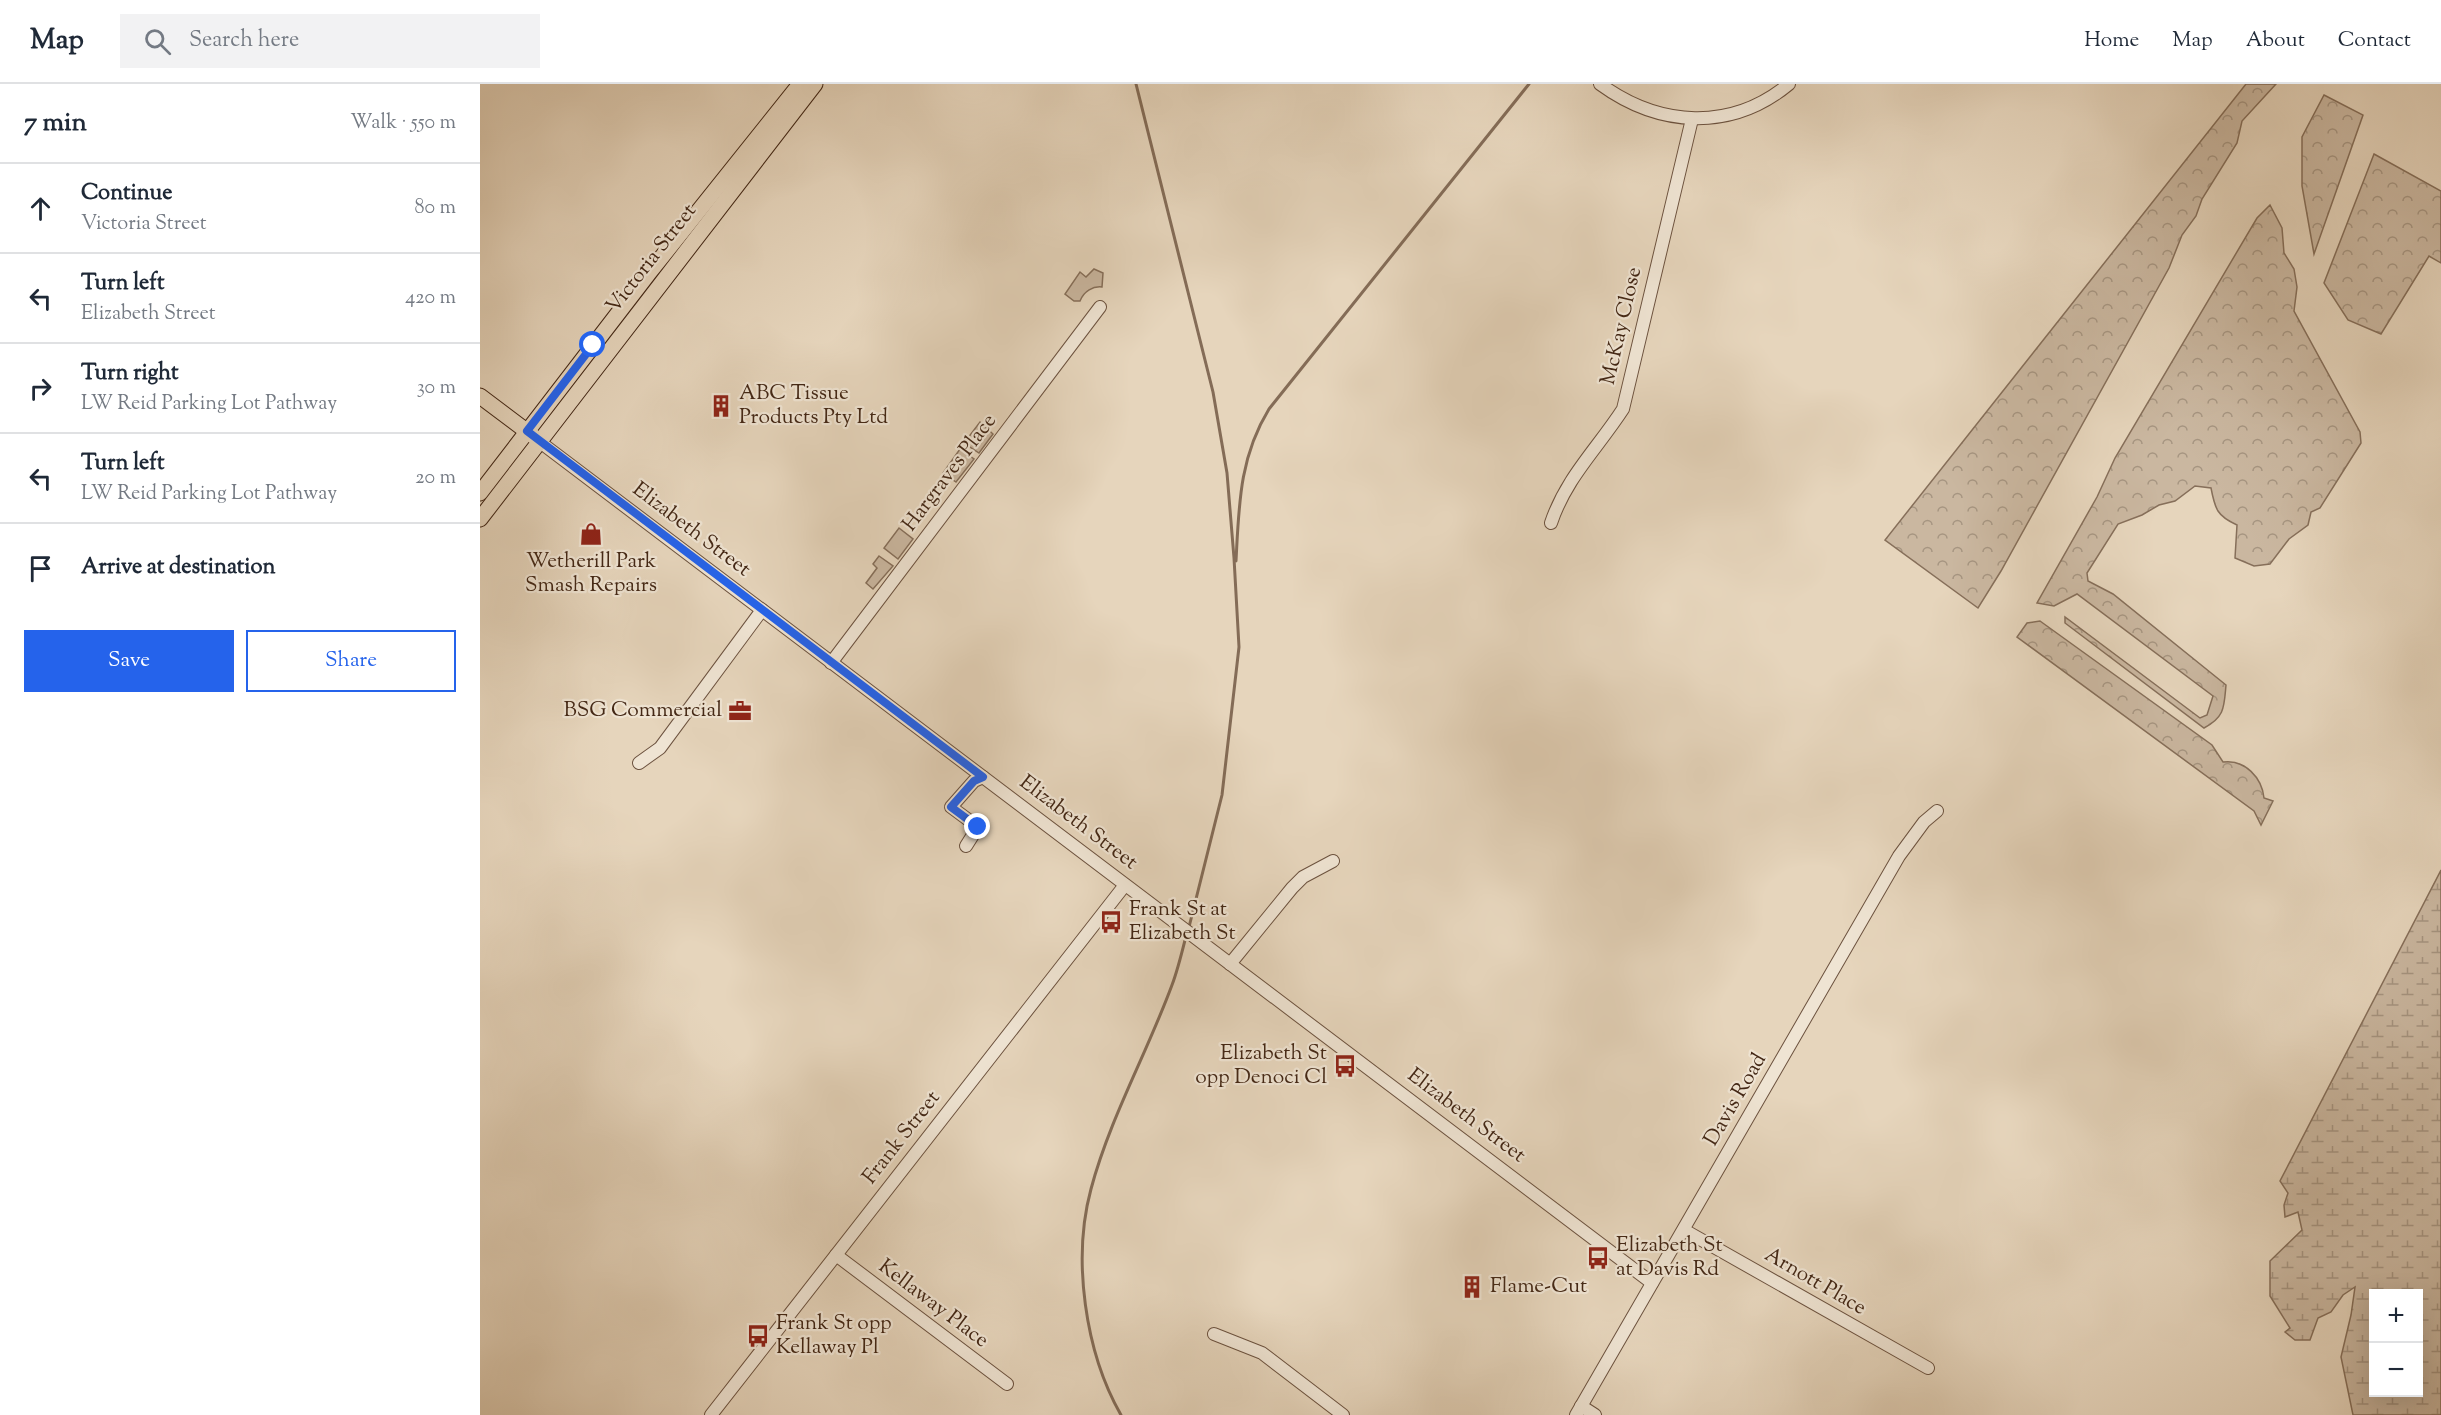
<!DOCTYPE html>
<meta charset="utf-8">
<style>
:root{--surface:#fff;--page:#f2f2f3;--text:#1f2937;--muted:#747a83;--line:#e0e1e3;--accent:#2563eb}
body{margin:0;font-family:"Sorts Mill Goudy",serif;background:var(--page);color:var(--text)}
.controls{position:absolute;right:18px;bottom:18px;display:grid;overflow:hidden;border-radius:0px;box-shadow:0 6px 24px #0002}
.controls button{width:54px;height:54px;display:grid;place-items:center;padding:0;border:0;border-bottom:2px solid var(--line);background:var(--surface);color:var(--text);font:30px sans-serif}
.stop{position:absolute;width:18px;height:18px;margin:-14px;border:4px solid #2563eb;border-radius:50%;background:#fff}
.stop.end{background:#2563eb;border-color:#fff;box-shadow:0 2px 6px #0008}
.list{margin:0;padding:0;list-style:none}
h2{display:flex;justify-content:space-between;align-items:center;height:78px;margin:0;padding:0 24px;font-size:26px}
h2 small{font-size:20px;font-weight:400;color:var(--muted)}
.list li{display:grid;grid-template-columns:39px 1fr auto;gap:18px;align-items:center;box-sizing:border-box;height:90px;padding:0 24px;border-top:2px solid var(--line)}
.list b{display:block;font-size:22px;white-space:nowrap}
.list p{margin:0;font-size:20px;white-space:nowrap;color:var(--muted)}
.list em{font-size:20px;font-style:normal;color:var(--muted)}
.actions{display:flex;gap:12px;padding:18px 24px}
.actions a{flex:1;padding:14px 0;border:2px solid var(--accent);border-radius:0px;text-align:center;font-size:21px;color:var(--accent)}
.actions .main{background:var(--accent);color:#fff}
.icon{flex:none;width:33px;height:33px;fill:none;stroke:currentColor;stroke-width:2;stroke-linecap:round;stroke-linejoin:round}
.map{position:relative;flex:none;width:1961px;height:1331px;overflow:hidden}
header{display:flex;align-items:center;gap:36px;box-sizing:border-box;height:84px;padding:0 30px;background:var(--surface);border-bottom:2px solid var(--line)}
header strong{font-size:28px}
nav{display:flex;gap:33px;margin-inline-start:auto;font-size:21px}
.search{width:420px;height:54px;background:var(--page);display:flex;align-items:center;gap:15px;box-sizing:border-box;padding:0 21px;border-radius:0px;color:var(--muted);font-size:22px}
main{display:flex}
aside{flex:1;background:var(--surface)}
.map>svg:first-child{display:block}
.grass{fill:#cab7a0;stroke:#866f5a;stroke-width:1.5}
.forest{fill:url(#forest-crowns);stroke:#866f5a;stroke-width:1.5}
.wetland{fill:url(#wetland-marsh);stroke:#866f5a;stroke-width:1.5;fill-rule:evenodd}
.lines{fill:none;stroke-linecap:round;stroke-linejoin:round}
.stream{stroke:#846c57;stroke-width:3}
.minor-casing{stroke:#6c523f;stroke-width:14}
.major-casing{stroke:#432715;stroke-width:17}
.minor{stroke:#efe4d3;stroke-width:12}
.major{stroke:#e6d5bc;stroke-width:15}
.route{stroke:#2563eb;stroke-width:8}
.labels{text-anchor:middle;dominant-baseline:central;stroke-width:4.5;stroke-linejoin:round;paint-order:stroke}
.street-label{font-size:21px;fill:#432715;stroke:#efe4d3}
.poi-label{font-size:21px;fill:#432715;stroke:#efe4d3;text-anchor:start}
</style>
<header>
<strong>Map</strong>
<div class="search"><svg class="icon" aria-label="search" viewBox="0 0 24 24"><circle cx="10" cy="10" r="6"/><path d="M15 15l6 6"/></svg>Search here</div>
<nav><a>Home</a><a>Map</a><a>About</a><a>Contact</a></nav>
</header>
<main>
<aside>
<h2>7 min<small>Walk · 550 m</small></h2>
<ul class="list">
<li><svg class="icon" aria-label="ahead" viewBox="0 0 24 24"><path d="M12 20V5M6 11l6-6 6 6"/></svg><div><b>Continue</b><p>Victoria Street</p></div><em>80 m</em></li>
<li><svg class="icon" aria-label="left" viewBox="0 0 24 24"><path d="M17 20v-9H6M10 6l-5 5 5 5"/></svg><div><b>Turn left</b><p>Elizabeth Street</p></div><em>420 m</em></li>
<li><svg class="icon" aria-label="right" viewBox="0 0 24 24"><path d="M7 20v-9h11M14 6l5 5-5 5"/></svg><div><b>Turn right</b><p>LW Reid Parking Lot Pathway</p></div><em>30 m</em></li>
<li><svg class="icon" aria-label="left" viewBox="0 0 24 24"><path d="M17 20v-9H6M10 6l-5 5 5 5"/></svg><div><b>Turn left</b><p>LW Reid Parking Lot Pathway</p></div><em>20 m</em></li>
<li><svg class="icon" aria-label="arrive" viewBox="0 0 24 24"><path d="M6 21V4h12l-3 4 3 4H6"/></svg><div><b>Arrive at destination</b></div></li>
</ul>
<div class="actions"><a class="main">Save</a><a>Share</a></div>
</aside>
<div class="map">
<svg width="1961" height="1331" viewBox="0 0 1961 1331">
<defs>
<pattern id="forest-crowns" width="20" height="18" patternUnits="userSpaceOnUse" patternTransform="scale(1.5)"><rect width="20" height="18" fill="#cab7a0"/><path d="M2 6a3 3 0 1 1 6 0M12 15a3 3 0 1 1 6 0" fill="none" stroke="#a69581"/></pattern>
<pattern id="wetland-marsh" width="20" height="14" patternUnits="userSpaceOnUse" patternTransform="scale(1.5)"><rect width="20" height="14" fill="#cab7a0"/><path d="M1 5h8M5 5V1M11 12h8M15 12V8" fill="none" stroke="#a69581"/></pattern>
</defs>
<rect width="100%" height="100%" fill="#e6d5bc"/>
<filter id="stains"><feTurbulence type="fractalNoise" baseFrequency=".00333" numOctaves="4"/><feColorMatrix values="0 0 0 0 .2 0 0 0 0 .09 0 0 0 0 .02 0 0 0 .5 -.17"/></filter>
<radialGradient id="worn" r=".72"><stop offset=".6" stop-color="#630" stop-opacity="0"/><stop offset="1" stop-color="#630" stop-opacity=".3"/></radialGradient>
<g class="grass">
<path d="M614,185L623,189L622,203C613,202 604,207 600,217H594L585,210L600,188L606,193Z"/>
<polygon points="500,338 513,350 499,369 484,359"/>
<polygon points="480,365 494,375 476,398 463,389"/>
<polygon points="419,444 433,455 418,475 404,464"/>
<polygon points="399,472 413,482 393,505 386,499 397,484 393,480"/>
</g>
<g class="forest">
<polygon points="1766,0 1796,0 1762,37 1757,59 1722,115 1716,132 1702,151 1689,184 1521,487 1498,524 1405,456"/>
<polygon points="1844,11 1883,31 1834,170 1822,102 1822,53"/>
<polygon points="1894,70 1961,107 1961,179 1949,172 1901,250 1868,236 1844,199"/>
<path d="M1790,121L1802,144L1804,169L1814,185L1817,203L1814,227L1880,348L1881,359L1840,424L1831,428L1828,441L1809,455L1790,480L1774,482L1755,474L1757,441C1737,432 1735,425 1731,404L1715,402L1695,417L1679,421L1662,431L1638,440L1607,489L1608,497L1633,510L1746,601C1744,623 1745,633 1724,644L1585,539V533L1720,634L1727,631L1733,612L1597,510L1574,522L1557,519L1617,413L1635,374L1777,134Z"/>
<path d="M1560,537L1732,661L1743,678C1765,675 1782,694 1784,714L1793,717L1781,741L1774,727L1537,553L1547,539Z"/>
</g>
<path class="wetland" d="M1961,786V1331H1873L1861,1273L1871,1231L1875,1203L1863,1211L1851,1228L1838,1234L1830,1256H1815L1805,1248L1810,1244L1790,1212V1177L1822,1146L1818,1128L1805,1133L1804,1121L1808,1109L1800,1097ZM1894,1210H1938V1308H1894Z"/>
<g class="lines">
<g class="stream">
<polyline points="656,0 733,308 747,389 754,474 759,563 742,711 709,843"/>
<path d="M756,477C759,422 759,374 789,325L1049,0"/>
<path d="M641,1331C605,1268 592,1175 611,1105C630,1034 667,969 692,901C698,885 702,868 706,852"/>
</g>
<g class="minor-casing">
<g id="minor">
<path d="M1120,0C1179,43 1251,48 1309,0"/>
<polyline points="60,358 1172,1199"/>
<path d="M1071,439C1086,394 1117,365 1143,325L1212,35"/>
<polyline points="351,579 620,223"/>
<polyline points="159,679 180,664 282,526"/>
<polyline points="486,762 498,743 471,723 494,697 503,693"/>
<polyline points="750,880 812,804 823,793 853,777"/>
<polyline points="1204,1146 1448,1284"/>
<polyline points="356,1171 527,1300"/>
<polyline points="734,1250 782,1269 863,1331"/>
<polyline points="1101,1322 1115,1331"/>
<polyline points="231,1331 645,801"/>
<polyline points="1096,1331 1419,772 1444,738 1457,727"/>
</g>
</g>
<g class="major-casing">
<g id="major">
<polyline points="0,312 53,352"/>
<polyline points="0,409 169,189 320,0"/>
<polyline points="0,435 335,0"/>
</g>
</g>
<use href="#minor" class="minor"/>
<use href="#major" class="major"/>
</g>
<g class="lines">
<polyline class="route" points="113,261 47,347 503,693 494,697 471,723 498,743"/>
</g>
<defs>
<g id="building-bare" transform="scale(1.8)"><path d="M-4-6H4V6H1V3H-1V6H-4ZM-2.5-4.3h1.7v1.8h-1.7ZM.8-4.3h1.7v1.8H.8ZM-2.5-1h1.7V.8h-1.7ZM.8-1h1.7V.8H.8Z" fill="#8f2418" stroke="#efe4d3" stroke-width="2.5" paint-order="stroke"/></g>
<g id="shop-bare" transform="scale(1.8)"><path d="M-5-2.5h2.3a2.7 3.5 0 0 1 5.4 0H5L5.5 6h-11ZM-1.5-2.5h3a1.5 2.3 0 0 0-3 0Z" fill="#8f2418" stroke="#efe4d3" stroke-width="2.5" paint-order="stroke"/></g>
<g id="office-bare" transform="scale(1.8)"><path d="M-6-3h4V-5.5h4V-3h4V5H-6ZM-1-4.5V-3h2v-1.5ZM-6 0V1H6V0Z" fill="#8f2418" stroke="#efe4d3" stroke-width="2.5" paint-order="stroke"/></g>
<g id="bus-bare" transform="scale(1.8)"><path d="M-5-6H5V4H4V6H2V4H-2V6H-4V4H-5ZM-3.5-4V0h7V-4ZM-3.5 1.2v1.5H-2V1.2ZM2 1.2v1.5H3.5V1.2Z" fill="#8f2418" stroke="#efe4d3" stroke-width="2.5" paint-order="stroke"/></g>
</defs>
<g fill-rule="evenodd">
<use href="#building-bare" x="241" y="322"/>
<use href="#shop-bare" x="111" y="450"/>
<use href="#office-bare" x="260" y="627"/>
<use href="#bus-bare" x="631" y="838"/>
<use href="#bus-bare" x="865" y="982"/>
<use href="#bus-bare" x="1118" y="1174"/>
<use href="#building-bare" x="992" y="1203"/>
<use href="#bus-bare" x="278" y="1252"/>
</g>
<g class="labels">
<g class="street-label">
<text transform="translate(172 175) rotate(-52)">Victoria Street</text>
<text transform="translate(1142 242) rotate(-77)">McKay Close</text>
<text transform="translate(470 389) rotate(-53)">Hargraves Place</text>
<text transform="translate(211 446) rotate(37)">Elizabeth Street</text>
<text transform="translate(598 739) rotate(37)">Elizabeth Street</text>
<text transform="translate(1256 1016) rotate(-60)">Davis Road</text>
<text transform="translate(986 1032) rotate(37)">Elizabeth Street</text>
<text transform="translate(422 1054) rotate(-52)">Frank Street</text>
<text transform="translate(1335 1198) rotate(30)">Arnott Place</text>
<text transform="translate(453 1220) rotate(37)">Kellaway Place</text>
</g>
<g class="poi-label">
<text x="259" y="310">ABC Tissue<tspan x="259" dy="24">Products Pty Ltd</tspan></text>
<text x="111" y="478" text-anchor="middle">Wetherill Park<tspan x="111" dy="24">Smash Repairs</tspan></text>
<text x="242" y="627" text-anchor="end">BSG Commercial</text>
<text x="649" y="826">Frank St at<tspan x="649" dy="24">Elizabeth St</tspan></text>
<text x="847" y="970" text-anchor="end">Elizabeth St<tspan x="847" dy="24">opp Denoci Cl</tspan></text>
<text x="1136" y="1162">Elizabeth St<tspan x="1136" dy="24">at Davis Rd</tspan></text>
<text x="1010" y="1203">Flame-Cut</text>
<text x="296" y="1240">Frank St opp<tspan x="296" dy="24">Kellaway Pl</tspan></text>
</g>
</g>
<rect width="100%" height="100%" filter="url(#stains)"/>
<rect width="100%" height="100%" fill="url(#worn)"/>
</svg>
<div class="controls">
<button>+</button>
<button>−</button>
</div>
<div class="stop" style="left:113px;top:261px"></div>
<div class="stop end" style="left:498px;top:743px"></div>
</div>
</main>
